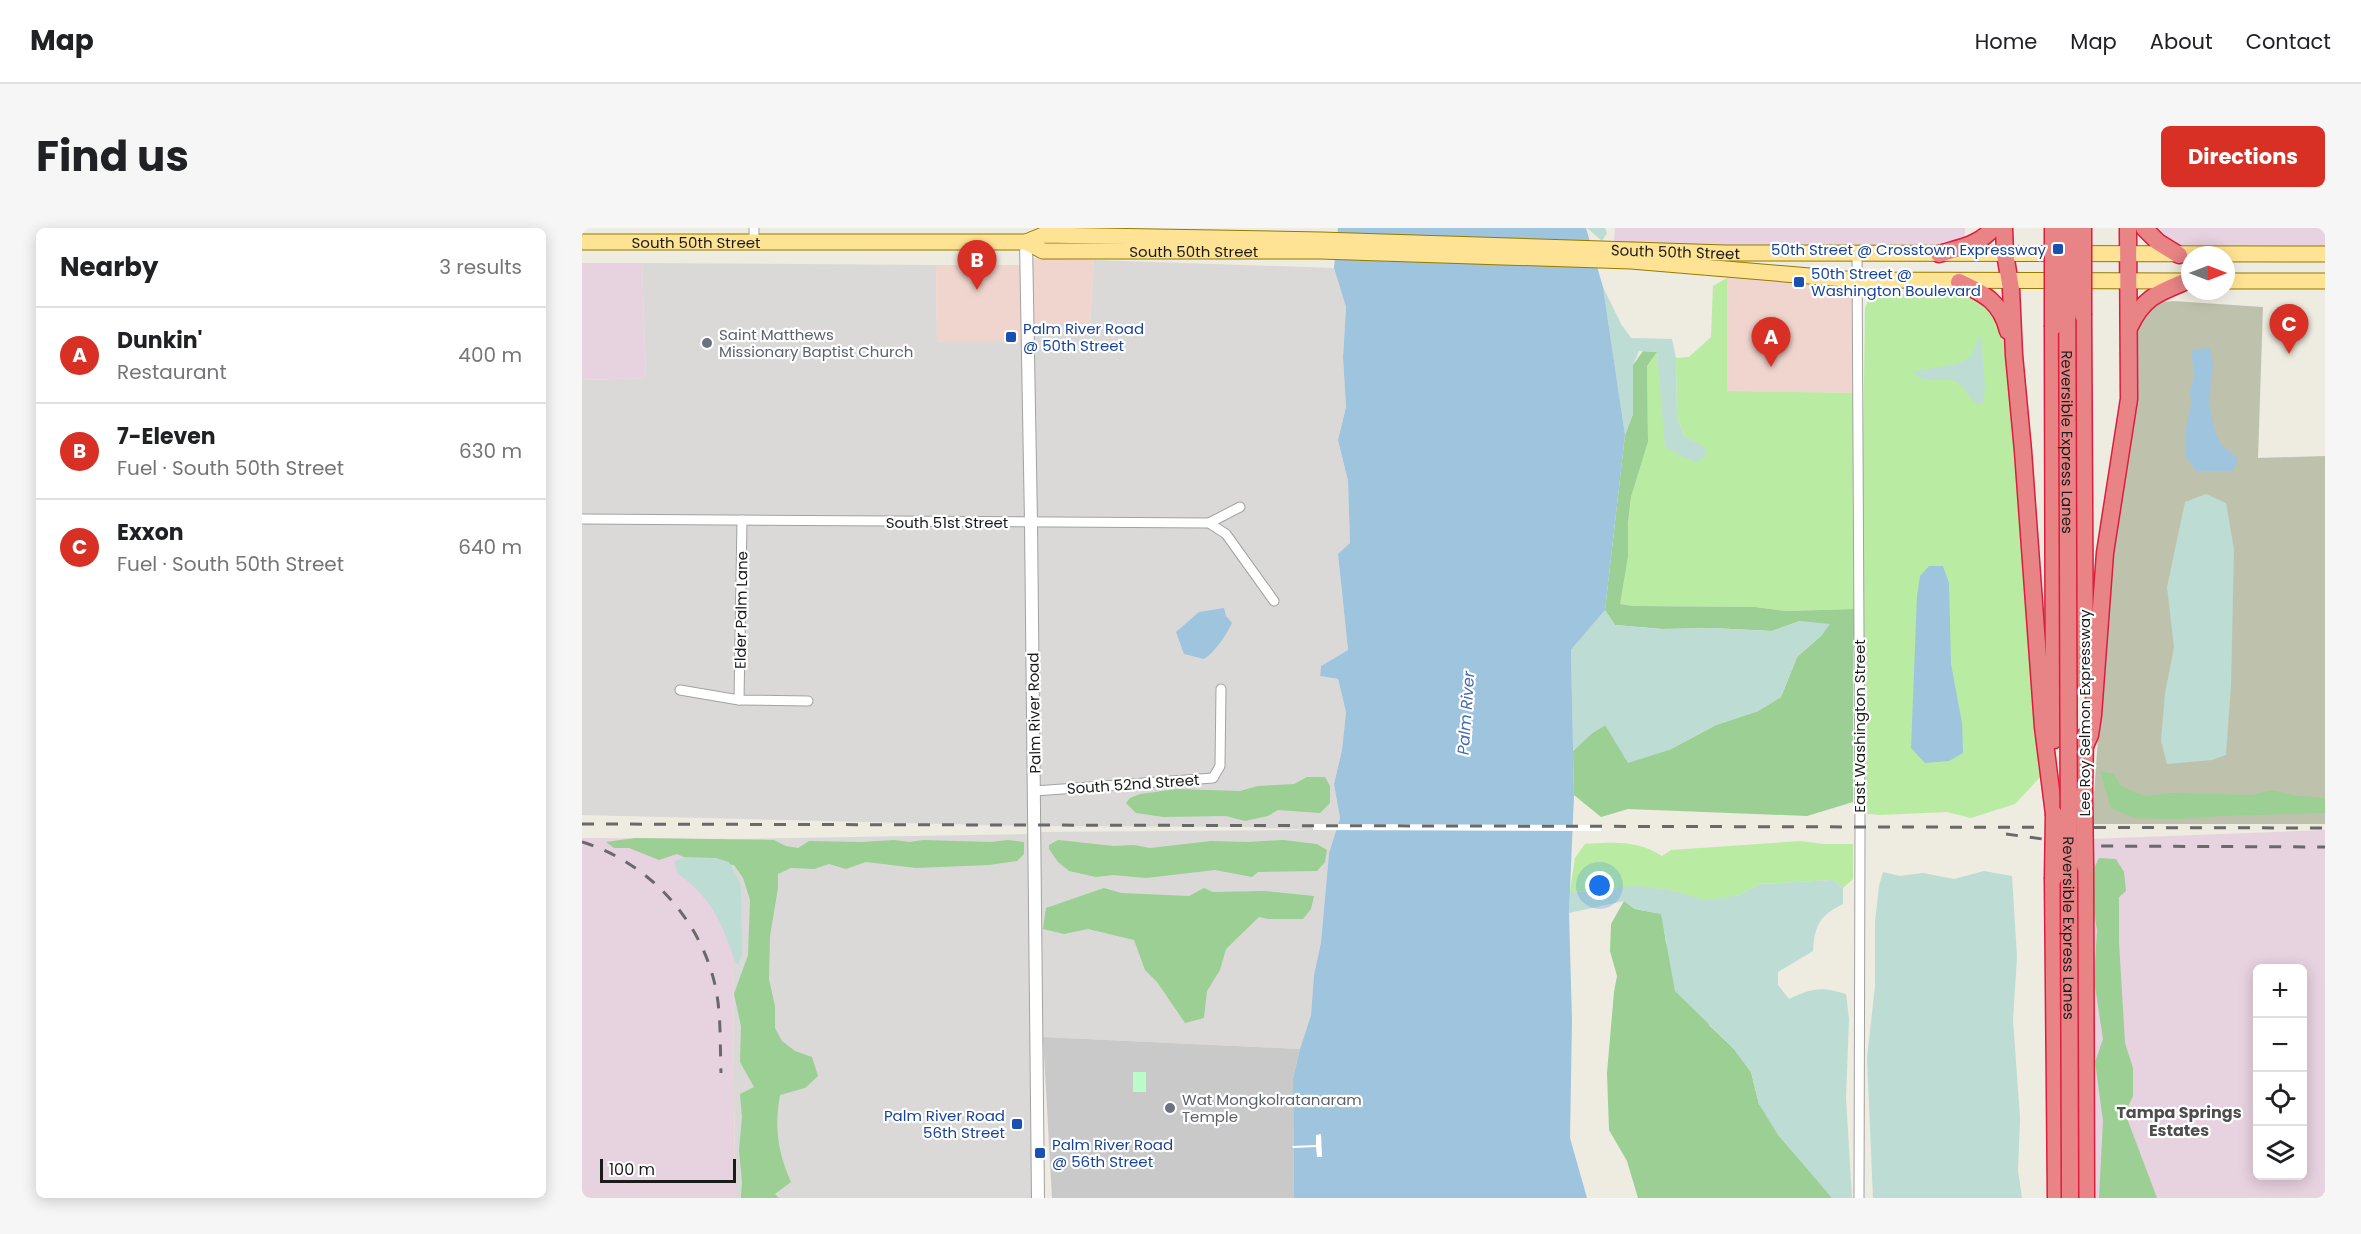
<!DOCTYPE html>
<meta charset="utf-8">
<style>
:root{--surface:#fff;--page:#f6f6f6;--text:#202124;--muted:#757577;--line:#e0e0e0;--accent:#d93025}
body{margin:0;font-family:Poppins,sans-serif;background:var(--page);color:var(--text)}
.controls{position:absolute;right:18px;bottom:18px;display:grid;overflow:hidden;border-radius:9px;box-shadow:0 3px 15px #0003}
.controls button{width:54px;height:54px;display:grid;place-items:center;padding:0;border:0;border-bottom:2px solid var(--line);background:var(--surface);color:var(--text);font:30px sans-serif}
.compass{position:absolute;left:1599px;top:18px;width:54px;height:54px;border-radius:50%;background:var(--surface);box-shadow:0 3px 15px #0003;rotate:90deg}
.scale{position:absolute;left:18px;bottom:15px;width:136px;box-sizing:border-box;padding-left:6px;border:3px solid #1b1b1b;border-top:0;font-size:16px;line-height:21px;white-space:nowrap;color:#1b1b1b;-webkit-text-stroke:4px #fff;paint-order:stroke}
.you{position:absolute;left:1018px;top:658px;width:21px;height:21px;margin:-15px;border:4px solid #fff;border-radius:50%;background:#1a73e8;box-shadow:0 0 0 9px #1a73e833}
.badge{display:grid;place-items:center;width:39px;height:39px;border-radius:50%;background:var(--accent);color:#fff;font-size:20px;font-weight:700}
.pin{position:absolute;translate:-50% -50px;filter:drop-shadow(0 2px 3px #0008)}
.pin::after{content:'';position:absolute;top:32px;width:21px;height:18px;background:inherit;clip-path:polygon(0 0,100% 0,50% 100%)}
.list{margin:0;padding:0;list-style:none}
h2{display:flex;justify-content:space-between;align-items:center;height:78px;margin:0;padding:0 24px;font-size:26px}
h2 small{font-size:20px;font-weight:400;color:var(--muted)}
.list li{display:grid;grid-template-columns:39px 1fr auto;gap:18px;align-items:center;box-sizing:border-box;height:96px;padding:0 24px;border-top:2px solid var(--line)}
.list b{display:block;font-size:22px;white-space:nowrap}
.list p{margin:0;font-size:20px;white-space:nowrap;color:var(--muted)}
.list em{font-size:20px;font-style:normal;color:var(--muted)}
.icon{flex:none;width:33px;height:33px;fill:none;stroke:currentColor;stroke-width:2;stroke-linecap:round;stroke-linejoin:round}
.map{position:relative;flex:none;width:1743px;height:970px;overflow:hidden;border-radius:9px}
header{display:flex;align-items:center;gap:36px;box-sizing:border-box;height:84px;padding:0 30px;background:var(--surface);border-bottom:2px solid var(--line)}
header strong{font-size:28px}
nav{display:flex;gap:33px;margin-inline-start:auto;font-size:21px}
.intro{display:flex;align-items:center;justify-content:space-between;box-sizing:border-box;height:144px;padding:0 36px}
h1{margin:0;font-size:42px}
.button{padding:15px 27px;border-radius:9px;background:var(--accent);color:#fff;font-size:21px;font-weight:700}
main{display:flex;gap:36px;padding:0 36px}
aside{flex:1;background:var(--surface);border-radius:9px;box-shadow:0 3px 15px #0003}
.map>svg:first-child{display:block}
.residential{fill:#dad9d8}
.commercial{fill:#f0d5ce}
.industrial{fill:#e7d2df;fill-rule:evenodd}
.religious{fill:#c9c9c9}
.construction{fill:#bec2ac}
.grass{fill:#baeba3}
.forest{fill:#9bcf93}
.wetland{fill:#bddcd3}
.park{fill:#bafbca}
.water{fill:#9fc4dd}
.pier{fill:#fff}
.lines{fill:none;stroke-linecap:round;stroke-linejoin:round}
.minor-casing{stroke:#a2a2a2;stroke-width:11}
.tertiary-casing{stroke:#a2a2a2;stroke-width:14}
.primary-casing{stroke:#937b00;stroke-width:17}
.motorway-casing{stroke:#dc1d3e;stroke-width:19}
.minor{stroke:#fff;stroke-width:9}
.tertiary{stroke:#fff;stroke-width:12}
.primary{stroke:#ffe394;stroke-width:15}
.motorway{stroke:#e98486;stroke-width:16}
.rail{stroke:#696969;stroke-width:3;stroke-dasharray:12 12;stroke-linecap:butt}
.motorway-bridge-casing{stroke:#dc1d3e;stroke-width:19;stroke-linecap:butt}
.motorway-bridge{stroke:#e98486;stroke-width:16}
.transit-dot{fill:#1a4fb4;stroke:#fff;stroke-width:2}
.worship-dot{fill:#6b7280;stroke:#fff;stroke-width:2}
.labels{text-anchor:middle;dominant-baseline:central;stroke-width:4.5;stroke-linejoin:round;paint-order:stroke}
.street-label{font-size:15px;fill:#1b1b1b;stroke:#fff}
.transit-label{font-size:15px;fill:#164399;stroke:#fff;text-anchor:start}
.worship-label{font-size:15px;fill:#5b616d;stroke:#fff;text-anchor:start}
.water-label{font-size:16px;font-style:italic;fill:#4568ae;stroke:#fff}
.neighbourhood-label{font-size:16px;font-weight:bold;fill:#4e4e4e;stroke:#fff}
</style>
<header>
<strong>Map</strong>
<nav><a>Home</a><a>Map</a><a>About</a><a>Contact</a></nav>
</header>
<div class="intro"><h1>Find us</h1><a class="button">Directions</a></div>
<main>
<aside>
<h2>Nearby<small>3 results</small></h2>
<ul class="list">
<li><span class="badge">A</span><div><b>Dunkin'</b><p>Restaurant</p></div><em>400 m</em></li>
<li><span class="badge">B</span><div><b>7-Eleven</b><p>Fuel · South 50th Street</p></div><em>630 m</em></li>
<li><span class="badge">C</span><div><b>Exxon</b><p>Fuel · South 50th Street</p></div><em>640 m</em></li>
</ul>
</aside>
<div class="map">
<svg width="1743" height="970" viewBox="0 0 1743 970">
<rect width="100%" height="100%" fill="#eeebe0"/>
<g class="residential">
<polygon points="512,32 752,40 764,79 761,129 764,179 756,212 766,253 768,315 756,327 766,422 739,438 738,448 756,451 764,484 760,522 752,556 758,590 747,625 739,714 732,747 729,787 718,821 461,809 456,604 732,602 663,599 455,598 447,95 508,95"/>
<polygon points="60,35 354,37 355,114 441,114 444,290 67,287 0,289 0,152 64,150"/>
<polygon points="0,292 446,295 451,598 0,587"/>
<polygon points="449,606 456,970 153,970 150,611"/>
</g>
<g class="commercial">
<polygon points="445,30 512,32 508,95 447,95"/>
<polygon points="354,37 438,37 441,114 355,114"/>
<polygon points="1145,50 1275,54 1274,165 1145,163"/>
</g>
<g class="industrial">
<polygon points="1033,0 1383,0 1383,26 1042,27 1032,12"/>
<polygon points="1566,0 1743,0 1743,28 1608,27"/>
<polygon points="0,35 60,35 64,150 0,152"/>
<path d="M1743,602V970H1505L1508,611ZM1676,740H1720V948H1676Z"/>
<polygon points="0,610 150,611 153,970 0,970"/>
</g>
<polygon class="religious" points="461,809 718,821 711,850 712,970 470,970"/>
<polygon class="construction" points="1591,73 1681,79 1676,230 1743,228 1743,596 1510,596 1527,352 1540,256 1548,221 1553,188 1556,95 1562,84 1582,74"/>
<g class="grass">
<polygon points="1145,50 1145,163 1274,165 1274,381 1204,383 1173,379 1051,378 1038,376 1049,269 1066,214 1065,138 1075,124 1084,218 1112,214 1103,209 1095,190 1094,130 1107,129 1129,109 1131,58"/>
<path d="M1353,65C1367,66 1388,65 1400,74C1420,89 1423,119 1430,143L1463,544L1433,576L1389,590L1365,584L1298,587L1279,585V371L1283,80L1288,68Z"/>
<path d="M1218,613L1242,616H1271V651L1261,660L1251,652L1178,656L1157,667L1124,673L1085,661L1037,659L1012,664L988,663L993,630L1003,616C1030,614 1057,612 1080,628L1089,622Z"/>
</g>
<g class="forest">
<polygon points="1061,123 1075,124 1065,138 1066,214 1049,269 1046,296 1046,328 1038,376 1051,378 1173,379 1204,383 1274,381 1271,422 1271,574 1225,588 1046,581 1019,589 992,567 991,523 1010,505 1023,497 1087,522 1134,497 1176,483 1199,469 1215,429 1240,407 1218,393 1190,403 1130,400 1080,401 1033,397 1023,382 1043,207 1051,186 1051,137"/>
<polygon points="1518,543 1532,546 1539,558 1563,568 1590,565 1670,567 1690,562 1716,568 1743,570 1743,585 1639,588 1595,591 1552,590 1529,580"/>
<polygon points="725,549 743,549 748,558 748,575 738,585 696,582 686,588 663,593 644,588 581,589 554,585 544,575 548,570 558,566 595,561 658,563 676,558 712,556"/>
<path d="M53,610L192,612L204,618L216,620L227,613L280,614L312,612L328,614L341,612L409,614L426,612L442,614V626L435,633L407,637L334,640L284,634L264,641L247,636L232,641L209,640L196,646V660L188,708L187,751L193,778V800L200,813L213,823L230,829L236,848L223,860L198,867C192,899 196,925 209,954L193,966L197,970H159L160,954L157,922L160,889L158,866L172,859L158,834L159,798L152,766L166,727L168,672L161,650L152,637L113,634L95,626L77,632L47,620H32L24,614Z"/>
<polygon points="476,612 532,618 552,617 568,620 629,613 665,614 701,612 735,616 745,622 743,634 735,643 676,644 670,649 633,642 564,650 531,647 514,649 487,643 476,634 467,621 467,617"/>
<polygon points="1517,630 1534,631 1542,644 1544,663 1537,669 1537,714 1543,815 1551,840 1551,868 1543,885 1575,970 1517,970 1521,893 1513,834 1521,811 1512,752 1515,702 1511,679 1512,640"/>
<polygon points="522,660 539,665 607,668 622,660 631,664 683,663 732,668 729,681 721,691 686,691 677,689 644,721 638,742 625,763 622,790 603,795 575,754 563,742 552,712 506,701 482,706 461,701 464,680"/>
<polygon points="1042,673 1053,681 1080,686 1084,715 1128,798 1152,821 1169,844 1177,876 1250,970 1056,970 1045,933 1027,902 1025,845 1032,764 1035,748 1028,723 1029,696"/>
</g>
<g class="wetland">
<polygon points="1005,0 1023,0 1025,5 1020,13"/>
<polygon points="1021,59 1039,96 1049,110 1090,111 1094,130 1095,190 1103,209 1123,219 1123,229 1114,234 1101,229 1083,219 1075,124 1057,123 1051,137 1051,186 1043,207"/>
<path d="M1399,108L1403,159L1401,175L1394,176C1388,170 1381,157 1374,154C1358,146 1347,160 1331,144C1345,140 1380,138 1388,129C1393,123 1393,115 1399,108Z"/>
<polygon points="1624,266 1644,275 1652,321 1649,458 1644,527 1630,532 1585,536 1579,513 1583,465 1592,420 1585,359 1603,274"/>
<polygon points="1023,382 1033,397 1080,401 1130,400 1190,403 1218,393 1248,396 1240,407 1215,429 1199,469 1176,483 1134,497 1087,522 1046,535 1023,497 1010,505 991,523 989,422"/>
<path d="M104,629L134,630L147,634L159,657L160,725L156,737C150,730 151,724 147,716C135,684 123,665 95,645L93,633Z"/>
<polygon points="1402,643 1430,648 1435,729 1431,792 1438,890 1436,943 1440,970 1291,970 1285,830 1293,758 1293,694 1297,658 1301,644 1318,648 1341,645 1372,651"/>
<path d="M1251,652L1261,660V676C1237,688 1233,697 1231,723L1196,744V757L1207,771C1230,760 1239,758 1264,766L1267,791L1264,870L1270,970H1250L1196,907L1177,876L1169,844L1152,821L1093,763L1079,686L1053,681L1042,673L987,685L988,663L1012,664L1037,659L1057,658L1085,661L1124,672L1157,667L1178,656Z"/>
</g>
<rect class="park" x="551" y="844" width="13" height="20"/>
<g class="water">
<polygon points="756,0 1004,0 1021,59 1043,207 1023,382 989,422 992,567 987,685 990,792 988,910 1005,970 712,970 711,850 718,821 729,787 732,747 739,714 747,625 758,590 752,556 760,522 764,484 756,451 738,448 739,438 766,422 756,326 768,315 766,253 756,212 764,179 761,129 764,79 752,40"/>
<polygon points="1628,120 1631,137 1627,174 1632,200 1639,216 1656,231 1651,243 1614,243 1603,228 1603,205 1609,176 1608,162 1612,148 1609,122"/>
<polygon points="1347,338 1361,338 1367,355 1369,436 1380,495 1381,525 1367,533 1343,535 1329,520 1335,368 1338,348"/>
<path d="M642,380L644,388L650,395C645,406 633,424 622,431L602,426L594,404L617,384Z"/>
</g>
<g class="pier">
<polygon points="731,596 1019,597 1019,603 731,602"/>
<polygon points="739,906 740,929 735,929 734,919 711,920 710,918 734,917 734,907"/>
</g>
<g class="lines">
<g class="minor-casing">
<g id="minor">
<polyline points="172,0 172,14"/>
<polyline points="1275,25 1278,600 1277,970"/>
<polyline points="0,291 627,295 644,306 692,373"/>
<polyline points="627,295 658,279"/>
<polyline points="98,462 157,472 226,473"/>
<polyline points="157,472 160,292"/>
<polyline points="453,563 631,550 638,538 639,461"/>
</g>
</g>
<g class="tertiary-casing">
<polyline id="tertiary" points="444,14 449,294 456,970"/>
</g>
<g class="primary-casing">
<g id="primary">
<path id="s1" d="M0,14H444L461,23H738L1049,33L1275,52L1602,53"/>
<path id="s2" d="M444,14L461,7L739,12L1143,25L1743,26"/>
<polyline points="1644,53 1743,53"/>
</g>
</g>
<g class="motorway-casing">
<g id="motorway">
<polyline points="1422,0 1423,26 1429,61 1432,127 1441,223 1461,499 1472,586"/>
<polyline points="1562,0 1576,14 1597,27"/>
<path d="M1357,26C1376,20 1398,17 1411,0"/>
<path d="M1377,54C1403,66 1419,74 1426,103"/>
<polyline points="1501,87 1503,456"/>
<path d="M1548,98C1562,69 1576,65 1605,53"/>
<polyline points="1471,99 1472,512"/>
<polyline points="1503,518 1508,507 1511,487 1523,325 1547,171 1546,0"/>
<polyline points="1502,564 1503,508"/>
<polyline points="1503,638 1504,970"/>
<polyline points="1471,651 1474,970"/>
</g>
</g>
<use href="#minor" class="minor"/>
<use href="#tertiary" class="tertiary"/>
<use href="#primary" class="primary"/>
<use href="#motorway" class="motorway"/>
<g class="rail">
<polyline points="0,596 1743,600"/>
<polyline points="1424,606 1512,618 1743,619"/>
<path d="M0,614C69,635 123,696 135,767C139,793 138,819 139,845"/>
</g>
<g class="motorway-bridge-casing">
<g id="motorway-bridge">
<polyline points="1471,0 1471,99"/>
<path id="s3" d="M1485,0L1488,970"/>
<polyline points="1501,0 1501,87"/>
<polyline points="1502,564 1503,638"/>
<polyline points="1471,651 1472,586"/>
</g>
</g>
<use href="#motorway-bridge" class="motorway-bridge"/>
</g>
<g class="transit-dot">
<rect x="1470" y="15" width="12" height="12" rx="3"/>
<rect x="1211" y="48" width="12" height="12" rx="3"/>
<rect x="423" y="103" width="12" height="12" rx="3"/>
<rect x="429" y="890" width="12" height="12" rx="3"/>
<rect x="452" y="919" width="12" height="12" rx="3"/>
</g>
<g class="worship-dot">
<circle cx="125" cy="115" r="6"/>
<circle cx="588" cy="880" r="6"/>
</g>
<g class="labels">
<g class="street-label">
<text stroke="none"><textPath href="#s1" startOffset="114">South 50th Street</textPath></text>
<text stroke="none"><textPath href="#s2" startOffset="651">South 50th Street</textPath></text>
<text stroke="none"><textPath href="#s1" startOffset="614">South 50th Street</textPath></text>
<text stroke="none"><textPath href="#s3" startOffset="214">Reversible Express Lanes</textPath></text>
<text x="365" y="294">South 51st Street</text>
<text transform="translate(159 382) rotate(-89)">Elder Palm Lane</text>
<text transform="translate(452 485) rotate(-91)">Palm River Road</text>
<text transform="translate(1502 485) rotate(-90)">Lee Roy Selmon Expressway</text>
<text transform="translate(1277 498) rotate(-90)">East Washington Street</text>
<text transform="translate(551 556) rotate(-4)">South 52nd Street</text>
<text stroke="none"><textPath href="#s3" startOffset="700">Reversible Express Lanes</textPath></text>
</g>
<g class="transit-label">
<text x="1464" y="21" text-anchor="end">50th Street @ Crosstown Expressway</text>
<text x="1229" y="45">50th Street @<tspan x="1229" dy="17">Washington Boulevard</tspan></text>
<text x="441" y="100">Palm River Road<tspan x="441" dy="17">@ 50th Street</tspan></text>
<text x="423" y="887" text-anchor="end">Palm River Road<tspan x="423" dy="17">56th Street</tspan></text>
<text x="470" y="916">Palm River Road<tspan x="470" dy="17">@ 56th Street</tspan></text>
</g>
<g class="worship-label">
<text x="137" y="106">Saint Matthews<tspan x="137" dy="17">Missionary Baptist Church</tspan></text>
<text x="600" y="871">Wat Mongkolratanaram<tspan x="600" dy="17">Temple</tspan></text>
</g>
<g class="water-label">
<text transform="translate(884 485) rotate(-86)">Palm River</text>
</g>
<g class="neighbourhood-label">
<text x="1597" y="884">Tampa Springs<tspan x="1597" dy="18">Estates</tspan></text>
</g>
</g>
</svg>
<div class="controls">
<button>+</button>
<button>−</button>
<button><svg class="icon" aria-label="locate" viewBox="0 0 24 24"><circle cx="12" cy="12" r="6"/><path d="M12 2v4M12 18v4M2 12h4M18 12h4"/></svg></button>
<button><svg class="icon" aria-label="layers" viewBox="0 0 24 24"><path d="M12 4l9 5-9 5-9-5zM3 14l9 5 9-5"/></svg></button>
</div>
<svg class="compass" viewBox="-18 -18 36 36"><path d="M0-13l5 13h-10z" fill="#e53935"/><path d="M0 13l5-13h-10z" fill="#757577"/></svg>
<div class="scale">100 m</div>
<div class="you"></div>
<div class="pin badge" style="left:1189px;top:139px">A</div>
<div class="pin badge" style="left:395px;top:62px">B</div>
<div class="pin badge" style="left:1707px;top:126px">C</div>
</div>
</main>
